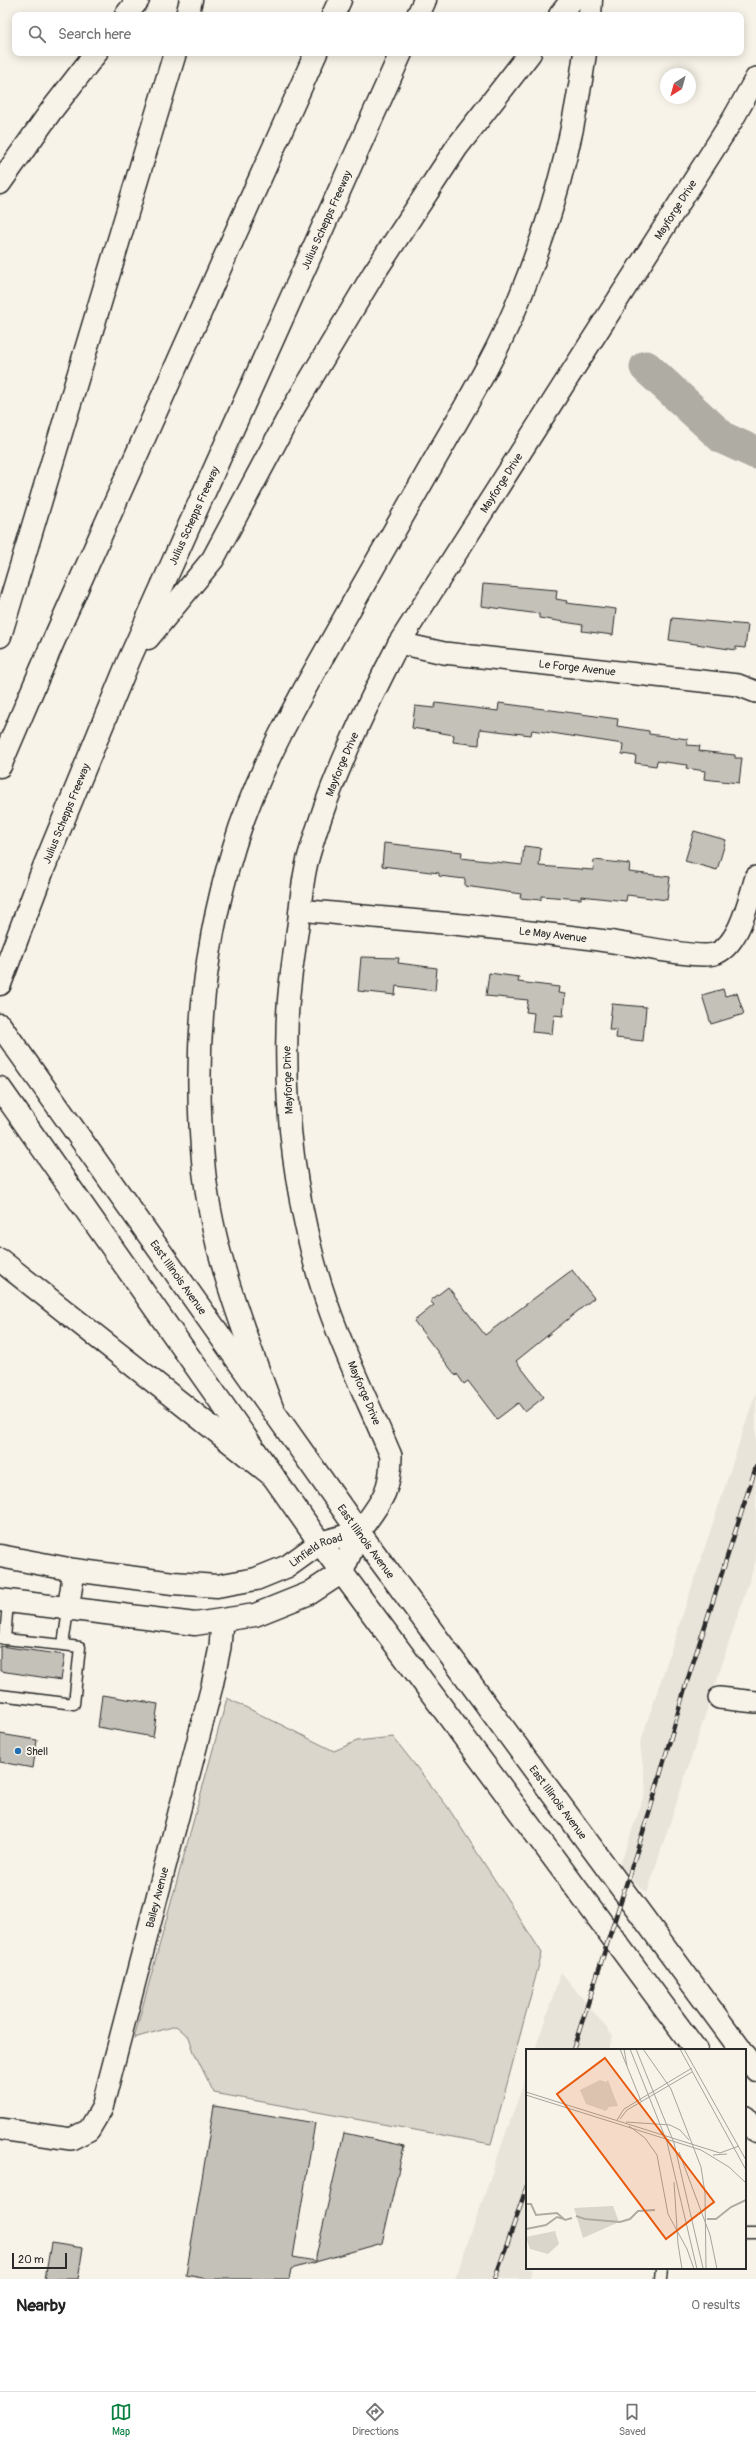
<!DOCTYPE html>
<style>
:root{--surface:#fff;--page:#f6f6f6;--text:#222;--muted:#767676;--line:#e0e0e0;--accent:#0b8043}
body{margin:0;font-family:Pangolin,sans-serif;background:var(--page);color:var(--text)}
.compass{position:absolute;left:660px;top:68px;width:36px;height:36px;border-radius:50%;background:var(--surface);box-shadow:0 2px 10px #0003;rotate:217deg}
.scale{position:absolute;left:12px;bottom:10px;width:55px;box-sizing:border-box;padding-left:4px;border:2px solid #2b2b2b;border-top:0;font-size:11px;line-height:14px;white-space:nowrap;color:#2b2b2b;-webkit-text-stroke:3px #f7f3e8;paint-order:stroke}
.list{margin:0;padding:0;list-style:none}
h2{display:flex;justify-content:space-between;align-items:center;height:52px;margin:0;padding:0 16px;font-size:17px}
h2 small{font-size:13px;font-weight:400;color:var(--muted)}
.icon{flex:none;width:22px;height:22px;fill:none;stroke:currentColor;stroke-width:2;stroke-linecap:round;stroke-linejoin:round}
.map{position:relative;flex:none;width:756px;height:2279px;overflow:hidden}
.search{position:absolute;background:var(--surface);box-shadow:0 2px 10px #0003;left:12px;right:12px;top:12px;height:44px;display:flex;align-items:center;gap:10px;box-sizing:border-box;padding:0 14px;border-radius:8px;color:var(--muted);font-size:15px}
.sheet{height:112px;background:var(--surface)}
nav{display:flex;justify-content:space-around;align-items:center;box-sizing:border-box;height:56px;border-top:1px solid var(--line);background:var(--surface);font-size:11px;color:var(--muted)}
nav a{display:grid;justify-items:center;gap:2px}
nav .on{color:var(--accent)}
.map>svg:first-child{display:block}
.built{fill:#e8e4da}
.green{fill:#dad6cc;stroke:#82807c}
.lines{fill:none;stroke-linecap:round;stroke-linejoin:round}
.river{stroke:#afaca4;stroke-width:33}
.building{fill:#c4c1b9;stroke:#2b2b2b}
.service-casing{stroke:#2b2b2b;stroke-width:13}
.minor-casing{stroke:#2b2b2b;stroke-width:24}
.secondary-casing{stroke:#2b2b2b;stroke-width:25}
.motorway-casing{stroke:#2b2b2b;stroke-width:25}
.service{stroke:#f7f3e8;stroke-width:10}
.minor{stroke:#f7f3e8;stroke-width:21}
.secondary{stroke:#f7f3e8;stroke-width:22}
.motorway{stroke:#f7f3e8;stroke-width:22}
.rail-casing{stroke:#2b2b2b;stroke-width:4.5}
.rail{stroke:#f7f3e8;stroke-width:3;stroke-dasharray:9;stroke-linecap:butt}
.poi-dot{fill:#1f6fb2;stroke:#f7f3e8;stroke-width:1.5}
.labels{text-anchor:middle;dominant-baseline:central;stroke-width:3.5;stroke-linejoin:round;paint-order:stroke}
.street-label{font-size:11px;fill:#2b2b2b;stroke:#f7f3e8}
.poi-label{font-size:11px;fill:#2b2b2b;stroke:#f7f3e8;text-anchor:start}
.inset-river{fill:none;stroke:#afaca4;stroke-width:2}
.inset-road{fill:none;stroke:#a5a39c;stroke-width:1}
.view{fill:#e8590c;fill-opacity:0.15;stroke:#e8590c;stroke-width:2}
.inset-edge{fill:none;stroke:#2b2b2b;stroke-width:2}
</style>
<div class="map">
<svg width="756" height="2279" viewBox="0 0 756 2279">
<rect width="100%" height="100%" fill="#f7f3e8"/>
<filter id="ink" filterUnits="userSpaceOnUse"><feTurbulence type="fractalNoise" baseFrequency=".025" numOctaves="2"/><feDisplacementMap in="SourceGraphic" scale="8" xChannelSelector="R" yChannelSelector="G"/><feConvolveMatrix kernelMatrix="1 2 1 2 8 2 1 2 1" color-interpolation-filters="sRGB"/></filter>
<g filter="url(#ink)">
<g class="built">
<polygon points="756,1392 756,1560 647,1893 619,1868 646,1790 640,1744"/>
<polygon points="561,1972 613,2036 608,2050 535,2050"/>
<polygon points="527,2073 527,2268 533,2268 529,2279 455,2279"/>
</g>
<polygon class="green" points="227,1698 334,1751 357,1741 393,1737 447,1806 542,1953 491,2144 214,2093 194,2052 189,2037 176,2026 134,2038"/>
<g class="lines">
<polyline class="river" points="646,367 723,438 756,453"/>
</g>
<g class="building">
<polygon points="483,584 557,590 556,599 567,601 566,603 616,609 613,635 582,631 583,625 539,618 539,614 481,606"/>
<polygon points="672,618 748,625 745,648 736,647 736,650 669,640"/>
<polygon points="436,703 498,711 499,703 618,719 617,726 649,731 649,734 688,739 687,745 700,746 699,751 735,755 735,758 742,758 739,783 704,779 705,771 686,768 687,765 657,761 656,766 635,763 636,756 622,754 623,744 532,730 531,735 480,729 479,745 453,742 454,735 412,728 415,706 434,708"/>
<polygon points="694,831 726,840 717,870 685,861"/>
<polygon points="384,843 462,852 461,858 522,865 524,846 541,848 539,866 593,870 594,860 630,864 629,872 670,877 667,900 627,895 626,901 581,896 581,899 541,896 541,900 520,898 521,894 465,886 465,879 439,876 439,873 382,866"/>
<polygon points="361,957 399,958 398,963 437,968 435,991 396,986 395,995 358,991"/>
<polygon points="489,973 519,977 518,982 559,987 558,993 565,994 563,1016 554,1015 552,1034 532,1032 534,1013 526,1012 528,1000 486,996"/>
<polygon points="723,989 725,996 737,993 744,1014 711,1024 702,995"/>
<polygon points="612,1004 646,1007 643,1041 616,1038 617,1030 609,1030"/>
<polygon points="572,1270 594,1298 516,1361 544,1397 525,1412 518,1403 497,1419 468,1381 464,1384 457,1374 456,1376 414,1321 434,1305 430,1301 448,1287 485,1335"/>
<polygon points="0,1646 65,1655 61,1680 0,1671"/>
<polygon points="102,1695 158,1704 153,1737 98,1727"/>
<polygon points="0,1734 37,1740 33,1768 0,1762"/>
<polygon points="214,2106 315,2123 293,2257 315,2261 344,2133 404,2146 382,2243 291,2269 289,2279 208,2279 186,2275"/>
<polygon points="51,2243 83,2248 78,2279 45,2279"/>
</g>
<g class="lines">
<g class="service-casing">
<g id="service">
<polyline points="0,1638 5,1639 8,1601"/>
<polyline points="5,1639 63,1645"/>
<polyline points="0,1695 74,1704 80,1647 63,1645 68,1610"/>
<polyline points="745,2233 756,2233"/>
<polyline points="661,2279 662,2268"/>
</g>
</g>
<g class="minor-casing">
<g id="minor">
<path id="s1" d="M399,643L444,653L738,685L756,692"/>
<path id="s2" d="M300,910C402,920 505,927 606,941C630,944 695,959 714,954C739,947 749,899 756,877"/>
<path id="s3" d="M359,1532C380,1503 391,1493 391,1456C364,1392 332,1329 314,1261C295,1188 285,1109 287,1033C287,997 293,961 298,926C301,903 302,877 309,855C330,781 364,711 399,643L733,119L756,78"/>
<polyline points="68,1610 74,1570"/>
<polyline points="719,1698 756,1702"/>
<path id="s4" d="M0,2129L71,2139L89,2130L102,2108L212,1686L220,1647L222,1621"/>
</g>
</g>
<g class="secondary-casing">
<g id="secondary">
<path id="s5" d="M0,1025L359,1532L741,2050"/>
<polyline points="0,1088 320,1543 696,2050"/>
<path id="s6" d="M0,1556L74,1570L173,1583L217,1586L256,1579L288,1566L320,1543L359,1532"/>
<polyline points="0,1600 195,1624 255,1615 310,1593 342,1572 359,1532"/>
<polyline points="745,2055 756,2070"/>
<polyline points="745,2117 756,2132"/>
</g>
</g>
<g class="motorway-casing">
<g id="motorway">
<polyline points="126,15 138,0"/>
<polyline points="187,15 191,0"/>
<polyline points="333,15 340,0"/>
<polyline points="418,15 425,0"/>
<polyline points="560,15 572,0"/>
<polyline points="590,15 591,0"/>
<polyline points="0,183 51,111 96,53"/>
<polyline points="0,636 175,53"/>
<polyline points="148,638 213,559 294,407 374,273 457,147 530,53"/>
<polyline points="0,766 53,642 316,53"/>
<path id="s7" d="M0,984L44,867L129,660L401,53"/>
<polyline points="0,1260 273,1476"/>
<path d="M272,1408C244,1331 213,1254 204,1171C193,1061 201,953 234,847C260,761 308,683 352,605C382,553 412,500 442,447C471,397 501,346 522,292C553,215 574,135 585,53"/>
</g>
</g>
<use href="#service" class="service"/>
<use href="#minor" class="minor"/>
<use href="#secondary" class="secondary"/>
<use href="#motorway" class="motorway"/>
<g class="rail-casing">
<g id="rail">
<polyline points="573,2050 650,1810 685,1688 756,1467"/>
<polyline points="495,2279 527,2186"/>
</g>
</g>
<use href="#rail" class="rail"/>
</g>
</g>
<circle class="poi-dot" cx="18" cy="1751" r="4"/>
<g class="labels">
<g class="street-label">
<text stroke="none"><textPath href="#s3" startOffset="1449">Mayforge Drive</textPath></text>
<text stroke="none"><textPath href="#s7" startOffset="831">Julius Schepps Freeway</textPath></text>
<text stroke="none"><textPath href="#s3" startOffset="1125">Mayforge Drive</textPath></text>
<text stroke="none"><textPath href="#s7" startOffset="507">Julius Schepps Freeway</textPath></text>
<text stroke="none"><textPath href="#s1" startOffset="180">Le Forge Avenue</textPath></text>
<text stroke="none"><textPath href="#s3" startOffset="801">Mayforge Drive</textPath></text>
<text stroke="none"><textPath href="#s7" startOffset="183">Julius Schepps Freeway</textPath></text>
<text stroke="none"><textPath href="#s2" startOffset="254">Le May Avenue</textPath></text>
<text transform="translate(288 1080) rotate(-92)">Mayforge Drive</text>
<text stroke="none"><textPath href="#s5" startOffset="309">East Illinois Avenue</textPath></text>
<text transform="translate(364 1393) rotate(67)">Mayforge Drive</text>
<text stroke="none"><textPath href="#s5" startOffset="633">East Illinois Avenue</textPath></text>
<text stroke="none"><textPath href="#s6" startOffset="326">Linfield Road</textPath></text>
<text stroke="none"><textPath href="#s5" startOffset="957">East Illinois Avenue</textPath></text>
<text stroke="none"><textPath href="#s4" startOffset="335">Bailey Avenue</textPath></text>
</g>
<g class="poi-label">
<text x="26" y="1751">Shell</text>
</g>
</g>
<g transform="translate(526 2049)">
<rect width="220" height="220" fill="#f7f3e8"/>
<path d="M74,31L80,33L82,31L92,57L83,58L80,62L60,55L54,41ZM87,157L93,173L57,189L48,159ZM29,182L33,195L22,205L4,200L0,188Z" fill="#dad6cc"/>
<path class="inset-river" d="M0,155H5L10,166L31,164L39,171L46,169M50,167L59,170L94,173L104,170L112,162L129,161M181,170H190L205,158L220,151M0,180L20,176L31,168L38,170"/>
<path class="inset-road" d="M94,0L115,52M98,0L101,17M104,0L141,93L171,220M110,0L148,94L177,219M117,0L145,40L175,118L179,144L180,220M154,0L220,121M158,0L220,111M0,43L194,104L213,97M0,46L175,101L203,118L220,134M94,70L101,61L166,23M91,71L98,60L166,19M100,73L144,76L154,81L163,91M103,77L119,89L131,106L142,165L161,200L168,220M153,103L184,186L191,220M187,106L201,105M148,133L152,195L156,220"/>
<path class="view" d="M79,9L188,153L140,190L31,45Z"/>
<rect width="220" height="220" class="inset-edge"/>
</g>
</svg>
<svg class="compass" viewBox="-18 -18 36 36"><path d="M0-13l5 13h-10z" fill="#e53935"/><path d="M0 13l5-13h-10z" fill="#767676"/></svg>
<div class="scale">20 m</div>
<div class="search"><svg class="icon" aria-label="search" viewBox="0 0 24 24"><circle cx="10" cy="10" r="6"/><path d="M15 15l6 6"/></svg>Search here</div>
</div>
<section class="sheet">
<h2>Nearby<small>0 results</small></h2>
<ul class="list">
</ul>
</section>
<nav>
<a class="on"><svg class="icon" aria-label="map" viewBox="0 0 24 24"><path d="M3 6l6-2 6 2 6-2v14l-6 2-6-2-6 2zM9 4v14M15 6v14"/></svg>Map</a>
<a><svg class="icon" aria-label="directions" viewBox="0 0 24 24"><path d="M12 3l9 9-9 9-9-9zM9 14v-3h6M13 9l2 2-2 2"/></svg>Directions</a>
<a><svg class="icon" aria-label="saved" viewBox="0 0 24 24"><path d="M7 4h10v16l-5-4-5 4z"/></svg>Saved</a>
</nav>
